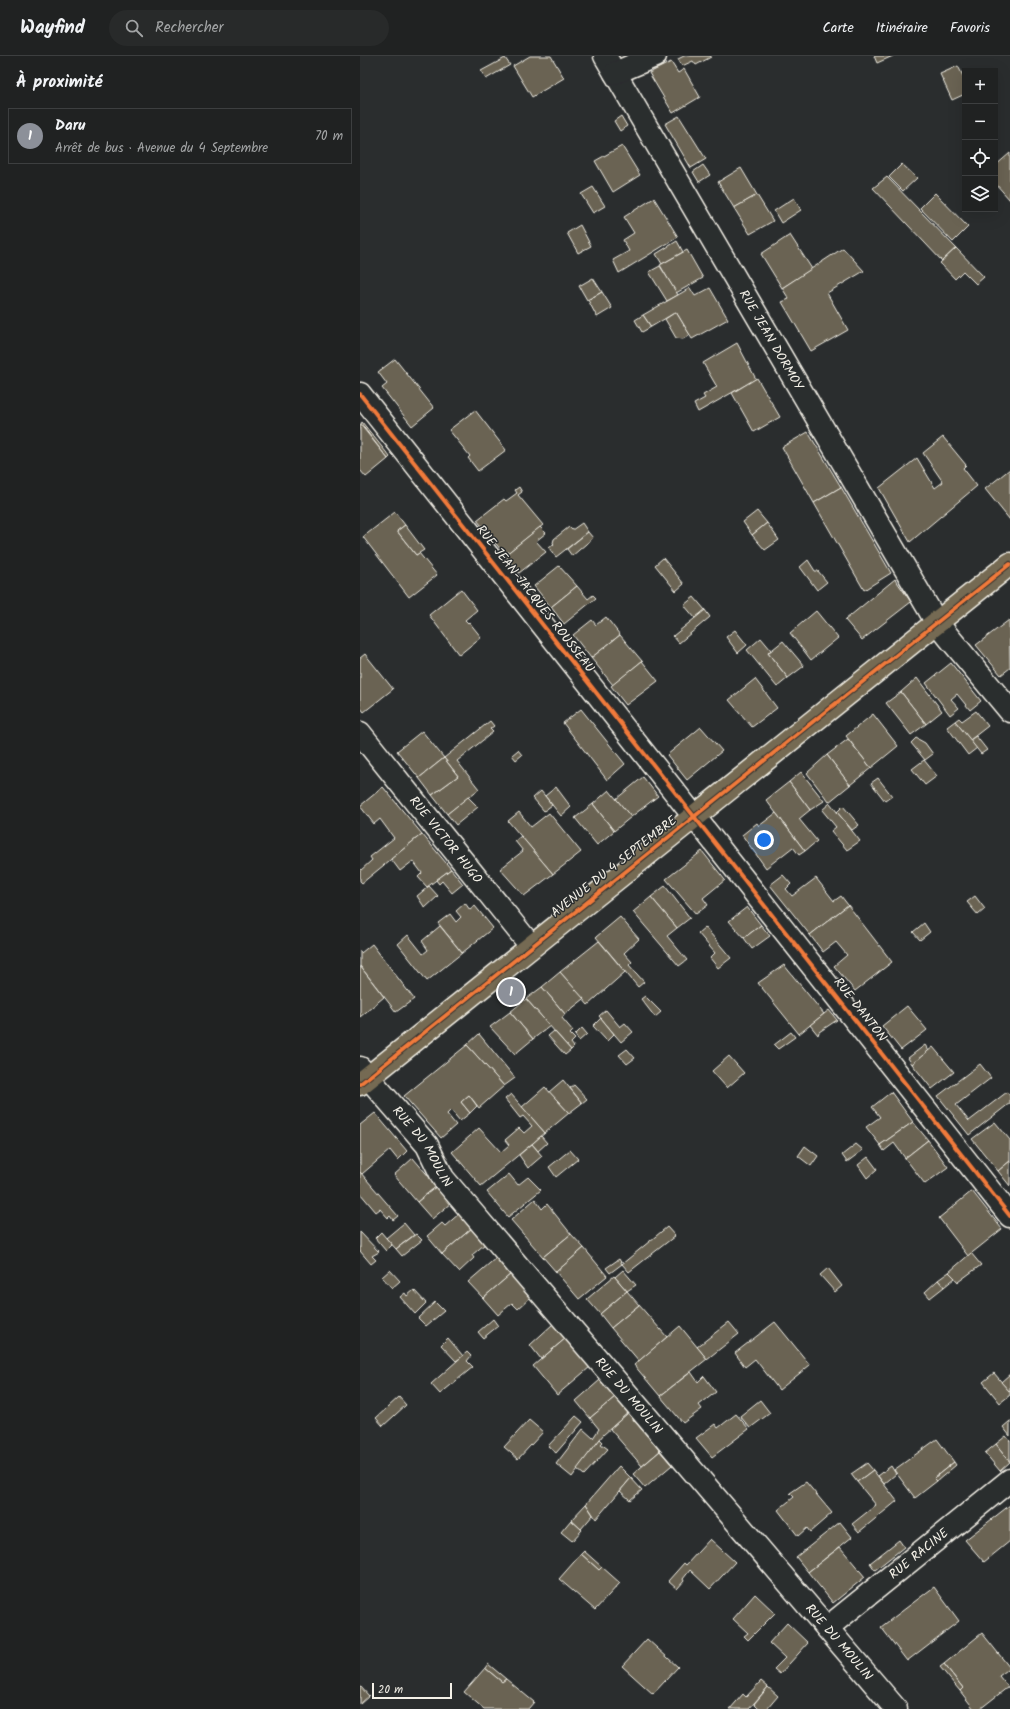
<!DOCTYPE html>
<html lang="fr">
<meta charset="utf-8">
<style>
:root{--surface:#202222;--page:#282a2a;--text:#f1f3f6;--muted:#a2a4a5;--line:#3d3f40;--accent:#8c9099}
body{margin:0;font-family:Kalam,sans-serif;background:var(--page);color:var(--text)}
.controls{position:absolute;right:12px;top:12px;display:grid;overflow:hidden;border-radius:0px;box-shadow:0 4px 16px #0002}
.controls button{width:36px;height:36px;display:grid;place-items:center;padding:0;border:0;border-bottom:1px solid var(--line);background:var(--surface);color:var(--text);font:20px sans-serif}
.scale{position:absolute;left:12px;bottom:10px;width:80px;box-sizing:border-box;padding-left:4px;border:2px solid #f4f1e8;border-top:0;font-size:11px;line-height:14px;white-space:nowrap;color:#f4f1e8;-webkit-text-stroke:3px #2a2d2e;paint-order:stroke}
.you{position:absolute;left:404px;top:784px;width:14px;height:14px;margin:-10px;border:3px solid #fff;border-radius:50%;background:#1a73e8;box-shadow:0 0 0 6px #1a73e833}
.badge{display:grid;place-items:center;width:26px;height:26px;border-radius:50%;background:var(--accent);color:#fff;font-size:13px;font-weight:700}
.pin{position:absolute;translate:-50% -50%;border:2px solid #fff;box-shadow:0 1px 4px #0006}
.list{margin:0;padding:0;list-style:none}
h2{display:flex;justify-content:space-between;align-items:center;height:52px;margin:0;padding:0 16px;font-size:17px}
h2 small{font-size:13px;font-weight:400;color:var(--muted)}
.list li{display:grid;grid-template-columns:26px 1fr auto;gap:12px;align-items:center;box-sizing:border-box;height:56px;margin:0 8px 8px;padding:0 8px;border:1px solid var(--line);border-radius:0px}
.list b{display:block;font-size:15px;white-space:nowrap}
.list p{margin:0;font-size:13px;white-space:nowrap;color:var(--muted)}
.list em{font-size:13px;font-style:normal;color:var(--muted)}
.icon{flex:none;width:22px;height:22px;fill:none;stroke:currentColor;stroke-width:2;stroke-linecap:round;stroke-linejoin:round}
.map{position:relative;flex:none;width:650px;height:1653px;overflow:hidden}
header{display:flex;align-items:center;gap:24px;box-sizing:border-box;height:56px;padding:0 20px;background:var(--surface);border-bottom:1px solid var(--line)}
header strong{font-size:19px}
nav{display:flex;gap:22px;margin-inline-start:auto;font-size:14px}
.search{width:280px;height:36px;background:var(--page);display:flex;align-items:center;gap:10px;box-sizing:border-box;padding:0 14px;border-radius:22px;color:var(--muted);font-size:15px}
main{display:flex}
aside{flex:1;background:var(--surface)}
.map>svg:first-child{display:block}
.building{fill:#6a6453;stroke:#f4f1e8}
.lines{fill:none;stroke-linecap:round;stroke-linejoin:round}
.minor-casing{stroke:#f4f1e8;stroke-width:25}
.primary-casing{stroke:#f4f1e8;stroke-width:25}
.minor{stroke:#2a2d2e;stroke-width:22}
.primary{stroke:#756b52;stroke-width:22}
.cycleway-casing{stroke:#2a2d2e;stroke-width:6}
.cycleway{stroke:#f17a3a;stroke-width:4}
.labels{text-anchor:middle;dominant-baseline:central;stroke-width:3;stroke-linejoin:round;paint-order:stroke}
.street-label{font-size:13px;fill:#f4f1e8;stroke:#2a2d2e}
</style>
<header>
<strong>Wayfind</strong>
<div class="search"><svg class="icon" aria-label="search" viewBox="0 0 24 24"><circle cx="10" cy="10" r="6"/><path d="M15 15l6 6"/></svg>Rechercher</div>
<nav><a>Carte</a><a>Itinéraire</a><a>Favoris</a></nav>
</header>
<main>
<aside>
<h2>À proximité<small></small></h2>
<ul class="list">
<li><span class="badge">1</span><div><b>Daru</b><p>Arrêt de bus · Avenue du 4 Septembre</p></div><em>70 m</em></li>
</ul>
</aside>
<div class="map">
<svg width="650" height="1653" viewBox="0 0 650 1653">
<rect width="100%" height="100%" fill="#2a2d2e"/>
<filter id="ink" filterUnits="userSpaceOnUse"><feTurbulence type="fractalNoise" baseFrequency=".025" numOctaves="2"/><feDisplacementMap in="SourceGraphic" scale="8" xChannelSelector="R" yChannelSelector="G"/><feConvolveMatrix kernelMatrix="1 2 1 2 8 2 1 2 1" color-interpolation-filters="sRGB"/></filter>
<g filter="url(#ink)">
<g class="building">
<polygon points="170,0 191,0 204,22 172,41 153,10"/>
<polygon points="324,0 351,0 351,1 336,9 333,5 322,10 318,3"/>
<polygon points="514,0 533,0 517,7"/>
<polygon points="145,2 150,9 126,23 121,15"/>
<polygon points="311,6 318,17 324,13 340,41 313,57 289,17"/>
<polygon points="598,10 605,24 605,38 592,44 580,18"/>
<polygon points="261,60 267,70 260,75 254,65"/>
<polygon points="319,60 346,103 331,112 305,68"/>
<polygon points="262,90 280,119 253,136 235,105"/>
<polygon points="650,97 650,144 635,127 635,110"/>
<polygon points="542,108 557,122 543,135 529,121"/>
<polygon points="343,109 350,119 339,126 333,116"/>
<polygon points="381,112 397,139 374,152 358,126"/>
<polygon points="527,121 596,192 582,205 513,132"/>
<polygon points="233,131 245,150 233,157 221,138"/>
<polygon points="575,137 608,171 593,186 560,152"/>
<polygon points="397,139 413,165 390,178 374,152"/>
<polygon points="294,142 318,181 259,217 253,204 269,195 263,184 274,177 264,161"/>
<polygon points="434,142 441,154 421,167 414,155"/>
<polygon points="220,169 231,190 218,197 207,177"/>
<polygon points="430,179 452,213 422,232 401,198"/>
<polygon points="317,185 323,196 302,208 296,198"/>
<polygon points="483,192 504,215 467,237 488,274 451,295 422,246 429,243 422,232"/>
<polygon points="596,192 624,221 616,228 603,215 595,223 580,207"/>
<polygon points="327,194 343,222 316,237 300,209"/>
<polygon points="300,210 318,239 307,245 289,216"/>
<polygon points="233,222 242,236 227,244 219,230"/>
<polygon points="330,232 335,240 350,232 368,263 332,283 316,256 291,271 283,259"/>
<polygon points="242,236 252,252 237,261 228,244"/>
<polygon points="316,256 330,279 323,283 316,282 305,263"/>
<polygon points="283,259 291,271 282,276 275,264"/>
<polygon points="377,287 396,323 338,356 334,348 345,342 343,339 357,331 343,307"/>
<polygon points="35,303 74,352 52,370 22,332 27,328 18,316"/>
<polygon points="397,322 420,361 394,376 372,337"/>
<polygon points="115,354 146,394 118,415 108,402 110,400 89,374"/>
<polygon points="2,366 30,401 28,403 1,368"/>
<polygon points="0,368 28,403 6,421 0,414"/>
<polygon points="448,376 481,431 454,447 422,391"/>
<polygon points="583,381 606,409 603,412 617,430 550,486 519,432 557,402 575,432 583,426 563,397"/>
<polygon points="650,413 650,464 625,433"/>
<polygon points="159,431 162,436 158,439 183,469 145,499 117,464 144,443 146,445 157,437 155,434"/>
<polygon points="481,431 531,517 504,534 454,447"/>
<polygon points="397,455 407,467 392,479 383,466"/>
<polygon points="35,456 45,469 37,475 56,499 59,497 77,519 49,541 3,481"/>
<polygon points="222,467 228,476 196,501 189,492 194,488 193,487 194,483 209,471 212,474"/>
<polygon points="407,467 419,484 405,494 392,479"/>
<polygon points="45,469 64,494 56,499 37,475"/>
<polygon points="180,471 186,477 176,485 186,496 159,517 145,499"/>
<polygon points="228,476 233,482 212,500 207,493"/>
<polygon points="303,502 324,528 316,535 295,509"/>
<polygon points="448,504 455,515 458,515 467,526 457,534 440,511"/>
<polygon points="199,510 217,530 191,551 174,530"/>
<polygon points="535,523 551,546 502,584 485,564"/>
<polygon points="217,530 228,543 233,539 236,542 204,568 191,551"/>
<polygon points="101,533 117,554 105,564 108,567 109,566 121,581 99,599 69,559"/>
<polygon points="334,541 345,554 335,562 324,549"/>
<polygon points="345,554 350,561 319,587 313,580"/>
<polygon points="456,555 478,582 451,604 430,577"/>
<polygon points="246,561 260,579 231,602 213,579 232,564 236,569"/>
<polygon points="649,564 650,612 641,619 616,589"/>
<polygon points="375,574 387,589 378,597 366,581"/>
<polygon points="260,579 282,605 253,629 231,602"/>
<polygon points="401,582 411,594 408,597 428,622 417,631 387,594"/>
<polygon points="423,585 444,610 428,622 408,597"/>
<polygon points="5,598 33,633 4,656 0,651 0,602"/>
<polygon points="282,605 298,625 266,649 251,630"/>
<polygon points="591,607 621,645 610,654 597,638 591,643 599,652 590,659 566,627"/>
<polygon points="557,622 582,655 566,668 541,636"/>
<polygon points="395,623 417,652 392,671 369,644"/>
<polygon points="541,636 566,668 551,679 526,647"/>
<polygon points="221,653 265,708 247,724 203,667"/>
<polygon points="616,655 628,670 610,684 595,665 599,662 602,665"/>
<polygon points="513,658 538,690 511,712 486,680"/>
<polygon points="130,665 134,670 130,673 133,676 97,705 119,733 87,758 72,739 98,720 84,702"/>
<polygon points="595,665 617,692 608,699 587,671"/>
<polygon points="341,671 362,695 327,724 307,699"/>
<polygon points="62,675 84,702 59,722 37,695"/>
<polygon points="616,680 627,694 621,698 610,684"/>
<polygon points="556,682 565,687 573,698 565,704 551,687"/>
<polygon points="488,683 511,712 490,729 467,699"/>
<polygon points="158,694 162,699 156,704 152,699"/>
<polygon points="467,699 490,729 469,746 447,717"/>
<polygon points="84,702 98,720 72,739 59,722"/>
<polygon points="564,704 577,720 565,729 552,713"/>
<polygon points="441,716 464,745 450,754 429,726"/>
<polygon points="283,721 298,740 271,761 256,743"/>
<polygon points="518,722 532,740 525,745 511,727"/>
<polygon points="429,726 450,754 439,763 457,785 445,795 406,744"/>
<polygon points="23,731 62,778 2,827 0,825 0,815 12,804 10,801 34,782 20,763 14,768 0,750"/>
<polygon points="196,731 211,751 201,760 185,740"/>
<polygon points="249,734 271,761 254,775 233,748"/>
<polygon points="181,735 192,749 184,755 173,742"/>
<polygon points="108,741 118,751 96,769 87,758"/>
<polygon points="470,747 500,785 487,794 471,775 476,771 462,754"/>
<polygon points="233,748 254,775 237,789 215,762"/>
<polygon points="483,750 499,769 492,774 477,756"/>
<polygon points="159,756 171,771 189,757 221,796 193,818 148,765"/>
<polygon points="416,757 445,795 439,799 433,791 406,812 382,779 397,767 399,770"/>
<polygon points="62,778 91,813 67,831 58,821 62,817 53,805 40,815 31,803"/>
<polygon points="161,780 193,818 164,840 140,813 163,795 155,785"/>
<polygon points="342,795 365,824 343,842 348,849 336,858 306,823"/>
<polygon points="91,813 103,828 92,837 82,825 79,828 76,824"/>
<polygon points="423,819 431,828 426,833 432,840 456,822 474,845 481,840 488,849 450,879 410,829"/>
<polygon points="69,830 78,840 65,852 57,840"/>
<polygon points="305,830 330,862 317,872 291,841"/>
<polygon points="615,840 625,853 618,859 607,846"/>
<polygon points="291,841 317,872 307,880 327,904 319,910 273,856"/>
<polygon points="105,847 110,854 115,850 133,872 102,897 78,867 90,858 96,866 101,861 96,855"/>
<polygon points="488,849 532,906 495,935 474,910 487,899 476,886 463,896 450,879"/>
<polygon points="387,851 401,869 384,882 369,865"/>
<polygon points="260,861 279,883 264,897 272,906 269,909 284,926 278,931 236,881"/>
<polygon points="564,867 570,876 560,884 553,876"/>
<polygon points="401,869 410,880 392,893 384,882"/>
<polygon points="80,870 102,897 67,925 38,888 48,879 63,898 68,894 62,885"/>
<polygon points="345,871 371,902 358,912 350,902 355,897 338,877"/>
<polygon points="239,885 265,916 228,949 200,916"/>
<polygon points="12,888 54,943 36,956 0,910 0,895 1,897"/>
<polygon points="424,909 464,958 439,978 398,927"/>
<polygon points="0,910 24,941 0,961"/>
<polygon points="200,916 224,943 205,958 182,931"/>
<polygon points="182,931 205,958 202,962 213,975 210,978 215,983 211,987 214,991 211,994 166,943"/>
<polygon points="285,940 301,956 295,961 281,943"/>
<polygon points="166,943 190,970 173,983 150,956"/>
<polygon points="547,950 567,974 541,994 522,970"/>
<polygon points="246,954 260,971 265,967 273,976 261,986 239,960"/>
<polygon points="469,954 477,964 459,976 458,979 450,969"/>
<polygon points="150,956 173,983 155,998 130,971"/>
<polygon points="241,962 254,978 247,985 233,970"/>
<polygon points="222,972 227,978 219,985 215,979"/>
<polygon points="194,975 211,994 205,999 188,980"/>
<polygon points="431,976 435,981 418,993 414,989"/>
<polygon points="119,978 155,1022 144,1030 107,989"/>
<polygon points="107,989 144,1030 119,1052 109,1039 101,1046 110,1057 100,1065 91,1054 87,1058 96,1069 81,1082 44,1040"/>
<polygon points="565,989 569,995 552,1008 548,1002"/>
<polygon points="573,991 594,1016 572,1033 552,1008"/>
<polygon points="267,993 275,1002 267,1008 259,999"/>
<polygon points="369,1000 384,1017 367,1032 352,1015"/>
<polygon points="620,1008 631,1022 596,1049 609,1065 647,1036 650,1040 650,1047 609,1079 578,1040"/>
<polygon points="203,1024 222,1047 209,1057 189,1036"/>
<polygon points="214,1029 227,1043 222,1047 210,1032"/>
<polygon points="185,1031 209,1057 185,1077 162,1051"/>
<polygon points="531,1036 553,1066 520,1089 506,1071 520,1061 512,1051"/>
<polygon points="151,1038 185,1077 121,1130 92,1096 119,1072 141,1096 149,1089 145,1084 159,1072 164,1077 172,1070 163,1060 160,1062 145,1043"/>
<polygon points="109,1039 117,1050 110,1057 101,1046"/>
<polygon points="15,1057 47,1095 38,1104 30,1094 2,1118 0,1116 0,1069"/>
<polygon points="553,1066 568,1084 545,1102 534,1087 524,1095 520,1089"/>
<polygon points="635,1066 650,1084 650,1105 638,1115 612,1083"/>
<polygon points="181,1080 187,1087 178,1095 172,1088"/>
<polygon points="568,1084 588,1111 565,1128 545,1102"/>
<polygon points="172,1088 182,1100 168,1112 159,1099"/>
<polygon points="496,1088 503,1094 487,1106 482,1099"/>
<polygon points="445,1090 458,1100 451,1110 438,1100"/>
<polygon points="210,1094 218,1103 196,1121 189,1111"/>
<polygon points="508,1101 517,1113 507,1122 498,1109"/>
<polygon points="53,1102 77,1130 57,1146 34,1119"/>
<polygon points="650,1105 650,1130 638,1115"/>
<polygon points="0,1116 38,1160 33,1164 30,1160 28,1162 20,1153 16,1156 0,1137"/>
<polygon points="149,1118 158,1129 168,1121 181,1134 148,1161 127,1136"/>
<polygon points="77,1130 91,1147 72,1163 57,1146"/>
<polygon points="612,1135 642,1173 608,1200 579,1162"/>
<polygon points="175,1143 182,1153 187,1148 211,1178 183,1201 151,1164"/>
<polygon points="100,1157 112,1172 82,1198 67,1180 82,1167 85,1170"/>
<polygon points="44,1167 54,1179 36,1193 26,1182"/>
<polygon points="307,1171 315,1180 269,1216 262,1208"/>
<polygon points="112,1172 125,1188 112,1199 114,1202 99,1216 82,1198"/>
<polygon points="0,1176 19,1196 12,1200 16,1204 11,1208 0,1195"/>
<polygon points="21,1176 32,1189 26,1195 15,1182"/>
<polygon points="56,1178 62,1184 42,1200 36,1193"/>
<polygon points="211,1178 224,1192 196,1216 183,1201"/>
<polygon points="224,1192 247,1220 219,1243 196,1216"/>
<polygon points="611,1197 621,1209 598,1226 589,1216"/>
<polygon points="137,1201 151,1218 123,1242 108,1226"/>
<polygon points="259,1203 262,1208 250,1217 246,1212"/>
<polygon points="468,1212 482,1230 475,1236 460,1219"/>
<polygon points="30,1214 40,1225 32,1232 22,1221"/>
<polygon points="263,1214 276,1229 267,1235 255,1221"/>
<polygon points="589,1216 595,1222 584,1231 578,1224"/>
<polygon points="151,1218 171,1241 158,1253 152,1247 138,1259 123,1242"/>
<polygon points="254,1220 267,1235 240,1258 227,1243"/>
<polygon points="578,1224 584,1231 570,1242 565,1236"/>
<polygon points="54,1234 66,1247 55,1258 40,1241 45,1237 47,1240"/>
<polygon points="267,1235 279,1249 251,1272 240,1258"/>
<polygon points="75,1246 84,1255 66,1270 58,1262"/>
<polygon points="279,1249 307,1281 279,1305 251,1272"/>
<polygon points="133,1263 138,1270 123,1282 118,1276"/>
<polygon points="369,1266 379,1278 347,1303 337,1291"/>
<polygon points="415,1266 450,1309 419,1334 395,1303 385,1311 375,1297"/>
<polygon points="193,1268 206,1282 181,1303 170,1289"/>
<polygon points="320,1270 347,1303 300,1340 274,1309"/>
<polygon points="88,1282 103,1300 96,1305 81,1289"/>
<polygon points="206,1282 230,1311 197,1339 173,1310"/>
<polygon points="107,1296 111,1300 107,1305 113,1311 80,1338 71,1328"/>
<polygon points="331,1316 338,1326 344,1320 356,1336 339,1349 342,1353 323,1367 300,1340"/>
<polygon points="634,1317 650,1336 650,1339 640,1347 623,1326"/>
<polygon points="650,1318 650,1336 641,1326"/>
<polygon points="240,1324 255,1341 230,1362 216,1345"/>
<polygon points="39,1341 46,1349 23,1370 16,1362"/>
<polygon points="255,1341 268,1357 243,1379 212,1421 196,1408 223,1373 233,1382 239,1373 230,1362"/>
<polygon points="400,1344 410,1357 390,1372 380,1360"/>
<polygon points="268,1357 300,1395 282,1410 250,1373"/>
<polygon points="376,1358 389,1373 352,1401 336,1382 355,1368 358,1372"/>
<polygon points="216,1360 223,1366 196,1397 188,1390"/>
<polygon points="169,1364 183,1376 158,1403 144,1391"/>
<polygon points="650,1365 650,1380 643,1371"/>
<polygon points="646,1380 650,1385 650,1406 636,1388"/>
<polygon points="240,1383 243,1386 241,1388 248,1393 224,1419 217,1413"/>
<polygon points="577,1383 594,1406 574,1422 577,1425 555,1442 534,1414"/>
<polygon points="636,1388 650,1406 640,1415 625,1397"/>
<polygon points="300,1395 312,1409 285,1432 273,1418"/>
<polygon points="594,1406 596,1409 577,1425 574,1422"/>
<polygon points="507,1407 513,1414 497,1426 491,1418"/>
<polygon points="259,1410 271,1422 236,1463 226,1448"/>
<polygon points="531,1410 536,1418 524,1428 518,1420"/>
<polygon points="513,1414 537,1445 499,1476 492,1468 516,1449 497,1426"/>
<polygon points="271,1422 282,1434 270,1444 260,1435"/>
<polygon points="446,1426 472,1457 450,1476 447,1472 438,1480 418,1454 434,1441 430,1437"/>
<polygon points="226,1448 233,1459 221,1473 211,1464"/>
<polygon points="650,1449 650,1485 624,1506 605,1484"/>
<polygon points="211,1464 222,1474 212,1485 201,1476"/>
<polygon points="480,1466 492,1481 448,1516 436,1501"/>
<polygon points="350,1483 375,1506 350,1533 330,1514 323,1523 324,1525 317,1533 308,1525 324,1507 326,1509"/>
<polygon points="539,1484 544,1491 515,1514 510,1507"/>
<polygon points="480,1491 505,1521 473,1547 448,1516"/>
<polygon points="224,1495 242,1511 239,1514 221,1498"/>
<polygon points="221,1498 239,1514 242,1511 260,1527 235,1554 199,1523"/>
<polygon points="574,1531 599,1565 547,1605 521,1571"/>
<polygon points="395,1538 415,1557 388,1584 384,1580 388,1577 373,1563"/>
<polygon points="427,1567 448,1587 420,1618 414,1613 425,1602 409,1587"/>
<polygon points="622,1577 650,1612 639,1620 648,1631 620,1653 614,1653 600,1635 603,1632 584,1608"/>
<polygon points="287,1583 318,1611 293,1638 262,1610"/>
<polygon points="128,1608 146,1623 142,1626 125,1612"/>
<polygon points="584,1608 603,1632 600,1635 580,1611"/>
<polygon points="125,1612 142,1626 146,1623 174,1646 168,1653 124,1653 104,1636"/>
<polygon points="401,1625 408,1631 389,1653 370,1653 383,1638 386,1641"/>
<polygon points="0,1630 9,1640 0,1648"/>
<polygon points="408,1631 418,1640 407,1653 399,1653 394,1648"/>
</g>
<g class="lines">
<g class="minor-casing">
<g id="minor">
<path id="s1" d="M245,0L577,567L650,655"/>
<polyline points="255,17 295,0"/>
<polyline points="0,338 650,1160"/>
<path id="s2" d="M0,677L171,890"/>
<path id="s3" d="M0,1012L67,1089L83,1122L536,1653"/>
<path id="s4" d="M467,1572L650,1424"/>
</g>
</g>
<g class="primary-casing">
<polyline id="primary" points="0,1028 650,508"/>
</g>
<use href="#minor" class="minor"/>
<use href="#primary" class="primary"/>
<g class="cycleway-casing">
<g id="cycleway">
<polyline points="0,338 650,1160"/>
<polyline points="0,1028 650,508"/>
</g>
</g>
<use href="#cycleway" class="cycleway"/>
</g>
</g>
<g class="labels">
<g class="street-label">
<text stroke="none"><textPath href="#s1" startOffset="329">RUE JEAN DORMOY</textPath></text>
<text transform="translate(175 543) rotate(52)">RUE JEAN-JACQUES ROUSSEAU</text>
<text stroke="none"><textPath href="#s2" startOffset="137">RUE VICTOR HUGO</textPath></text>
<text transform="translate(254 811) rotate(-38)">AVENUE DU 4 SEPTEMBRE</text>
<text transform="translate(500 954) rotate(52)">RUE DANTON</text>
<text stroke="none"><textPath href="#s3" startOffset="101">RUE DU MOULIN</textPath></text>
<text stroke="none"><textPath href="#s3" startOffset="425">RUE DU MOULIN</textPath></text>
<text stroke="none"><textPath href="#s4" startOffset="118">RUE RACINE</textPath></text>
<text stroke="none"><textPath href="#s3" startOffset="749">RUE DU MOULIN</textPath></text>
</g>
</g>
</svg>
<div class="controls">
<button>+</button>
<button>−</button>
<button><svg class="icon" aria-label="locate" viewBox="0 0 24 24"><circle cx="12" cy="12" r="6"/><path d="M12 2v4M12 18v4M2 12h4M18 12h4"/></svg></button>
<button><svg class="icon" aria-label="layers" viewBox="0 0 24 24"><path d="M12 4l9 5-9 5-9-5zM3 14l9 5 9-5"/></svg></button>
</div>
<div class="scale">20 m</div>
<div class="you"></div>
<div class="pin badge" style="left:151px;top:936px">1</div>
</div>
</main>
